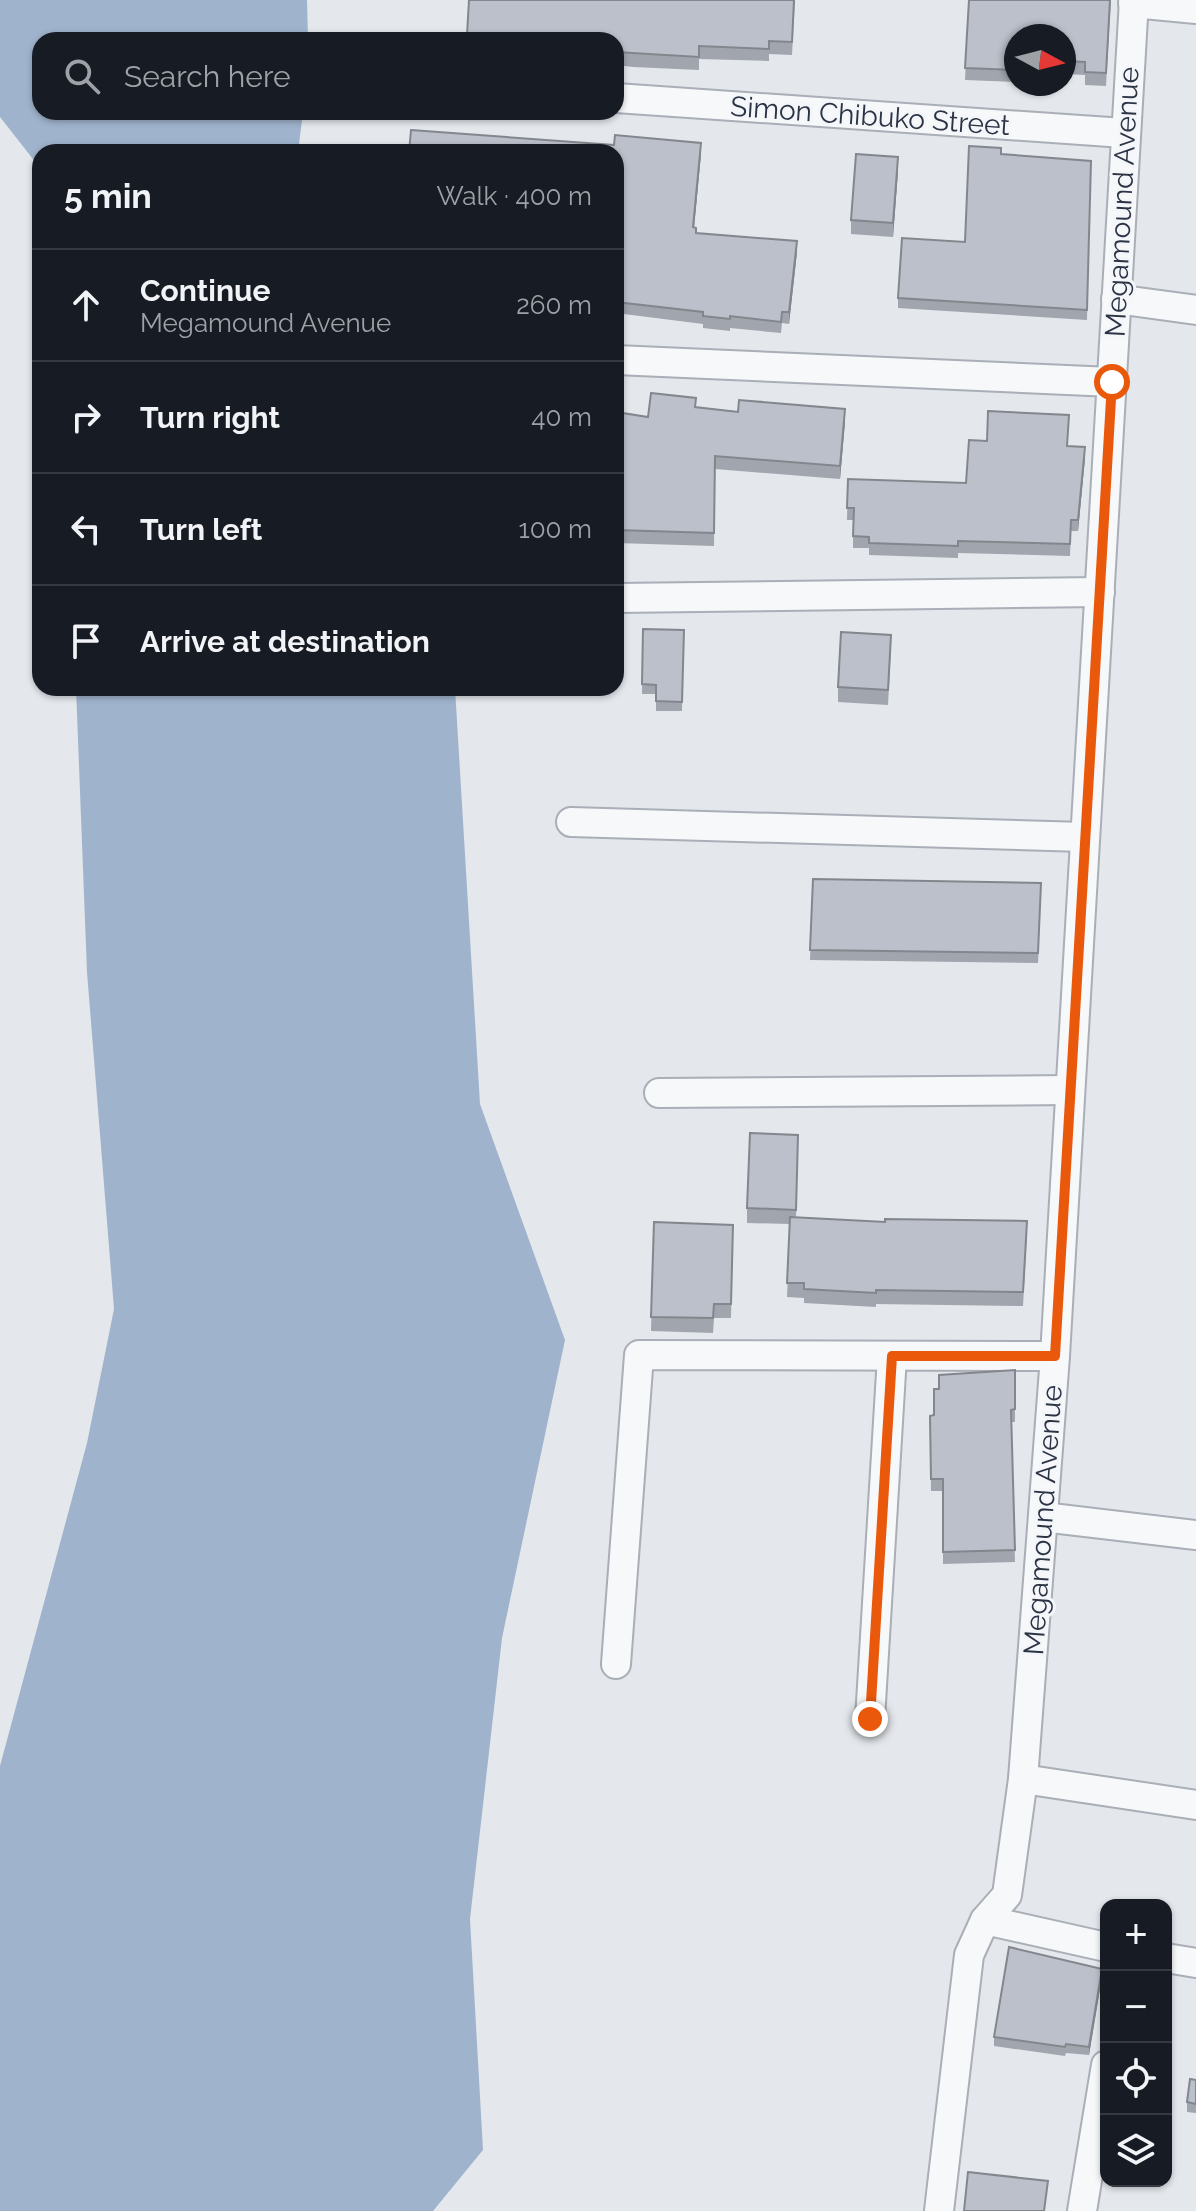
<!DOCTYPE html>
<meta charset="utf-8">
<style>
:root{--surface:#171b24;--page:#20242c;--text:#f1f3f6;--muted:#9ea1a6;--line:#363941}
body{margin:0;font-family:Raleway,sans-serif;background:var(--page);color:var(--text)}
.controls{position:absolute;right:24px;bottom:24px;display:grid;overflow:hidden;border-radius:16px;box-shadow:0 2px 6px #0004}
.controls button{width:72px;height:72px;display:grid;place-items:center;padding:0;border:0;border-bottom:2px solid var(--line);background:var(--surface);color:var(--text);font:40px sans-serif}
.compass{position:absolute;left:1004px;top:24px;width:72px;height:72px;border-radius:50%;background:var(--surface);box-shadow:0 2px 6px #0004;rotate:97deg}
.stop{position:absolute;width:24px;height:24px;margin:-18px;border:6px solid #ea580c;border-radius:50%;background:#fff}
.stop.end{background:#ea580c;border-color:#fff;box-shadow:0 2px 8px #0008}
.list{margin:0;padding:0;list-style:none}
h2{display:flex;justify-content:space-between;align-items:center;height:104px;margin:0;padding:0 32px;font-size:34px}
h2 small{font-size:26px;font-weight:400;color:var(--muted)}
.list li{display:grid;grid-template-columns:52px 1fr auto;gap:24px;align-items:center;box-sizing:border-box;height:112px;padding:0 32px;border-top:2px solid var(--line)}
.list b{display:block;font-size:30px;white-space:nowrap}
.list p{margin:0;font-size:26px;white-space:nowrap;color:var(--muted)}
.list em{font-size:26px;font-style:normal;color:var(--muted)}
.icon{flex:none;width:44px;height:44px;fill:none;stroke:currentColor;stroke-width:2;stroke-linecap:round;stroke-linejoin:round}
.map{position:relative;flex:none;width:1196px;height:2211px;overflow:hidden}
.search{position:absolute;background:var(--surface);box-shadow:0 2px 6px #0004;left:32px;top:32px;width:592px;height:88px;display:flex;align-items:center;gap:20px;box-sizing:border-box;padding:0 28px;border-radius:24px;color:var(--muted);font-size:30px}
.panel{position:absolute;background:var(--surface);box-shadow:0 2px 6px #0004;left:32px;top:144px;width:592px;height:552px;border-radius:24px}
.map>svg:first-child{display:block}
.water{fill:#9fb4cc}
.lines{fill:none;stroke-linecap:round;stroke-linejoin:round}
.minor-casing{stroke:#a9aeb7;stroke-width:32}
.minor{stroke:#f7f8fa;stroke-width:28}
.wall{fill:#a1a5ae}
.shaded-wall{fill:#83868d}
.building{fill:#bbc0ca;stroke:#83868d;stroke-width:2}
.route{stroke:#ea580c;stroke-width:10}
.labels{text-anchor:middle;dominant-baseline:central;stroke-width:6;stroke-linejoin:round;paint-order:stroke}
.street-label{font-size:28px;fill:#2b3445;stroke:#f4f6f9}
</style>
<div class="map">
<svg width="1196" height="2211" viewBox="0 0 1196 2211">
<rect width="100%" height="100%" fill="#e4e7ec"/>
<g class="water">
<polygon points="0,0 307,0 308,40 40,40 40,112 303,112 298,152 40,152 40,168 0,117"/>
<polygon points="76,688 455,688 480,1104 565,1340 502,1638 470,1919 483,2150 433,2211 0,2211 0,1766 87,1443 114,1309 87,972"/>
</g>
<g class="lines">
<g class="minor-casing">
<g id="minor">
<polyline points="1133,3 1196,9"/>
<polyline points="616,98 1124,133"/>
<polyline points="1116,299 1196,310"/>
<polyline points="616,360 1112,382"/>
<polyline points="616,598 1100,592"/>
<polyline points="571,822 1084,837"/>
<polyline points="659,1093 1070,1090"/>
<polyline points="1043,1517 1196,1535"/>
<polyline points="616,1664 639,1355 1055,1356"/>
<polyline points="870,1719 892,1356"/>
<polyline points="1023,1779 1196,1805"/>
<polyline points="985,1920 1106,1947"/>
<polyline points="1166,1958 1196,1963"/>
<polyline points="939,2211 969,1955 985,1920 1007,1895 1023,1779 1055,1356 1134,0"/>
<polyline points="1082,2211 1106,2065"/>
</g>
</g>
<use href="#minor" class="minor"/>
</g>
<g class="wall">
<polygon points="469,0 795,0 792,55 769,54 769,61 699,59 699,70 633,67 616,65 616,40 467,40"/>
<polygon points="969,0 1111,0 1106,86 1085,85 1085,75 1064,74 1064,36 1016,36 1016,82 965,80"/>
<polygon points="616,152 701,154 694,227 696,233 797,252 789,324 782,323 781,333 730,328 730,331 703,328 703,324 616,313"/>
<polygon points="1001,154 1091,161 1087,320 898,308 898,298 965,242"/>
<polygon points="898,171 893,237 851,234 851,220"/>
<polygon points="696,407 845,422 840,479 715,469 714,546 616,543 616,412 648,417"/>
<polygon points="1068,446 1085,458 1078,531 1071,531 1070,556 958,553 958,558 869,555 869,548 853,548 853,520 847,520 848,479 966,483"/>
<polygon points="643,629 684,630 682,711 656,711 656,694 642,694"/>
<polygon points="891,649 888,705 838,702 838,687"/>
<polygon points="813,879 1041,883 1038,963 810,960"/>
<polygon points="798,1149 796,1218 1027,1235 1023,1306 876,1304 876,1307 804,1303 804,1298 787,1297 790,1224 747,1223 747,1208"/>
<polygon points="654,1222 733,1225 731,1318 714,1318 713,1333 651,1331"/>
<polygon points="1015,1370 1015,1422 1011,1422 1015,1562 943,1564 943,1491 931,1491 930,1416 934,1415 939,1389"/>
<polygon points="1102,1977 1089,2055 1066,2053 1065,2056 994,2046 994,2037"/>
<polygon points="1196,2080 1196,2113 1187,2112 1187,2102"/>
</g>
<g class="shaded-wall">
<polygon points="701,143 701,154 693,239 693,227"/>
<polygon points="898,157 898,171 893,237 893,223"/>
<polygon points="797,241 797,252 789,324 789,312"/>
<polygon points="845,409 845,422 840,479 840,466"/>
<polygon points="1085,447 1085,458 1078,531 1078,520"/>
<polygon points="1102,1969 1102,1977 1089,2055 1089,2047"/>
</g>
<g class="building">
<polygon points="469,0 794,0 792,42 769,41 769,49 699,46 699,57 616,52 616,40 584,40 584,37 467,35"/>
<polygon points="969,0 1110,0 1106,73 1085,72 1085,62 1064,61 1064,36 1016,36 1016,70 965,68"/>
<polygon points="411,130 614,145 615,135 701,143 693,227 696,228 696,233 797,241 789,312 782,312 781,322 730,316 730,319 703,316 703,312 616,302 616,152 409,152"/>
<polygon points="969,146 1001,148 1001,154 1091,161 1087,310 898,298 902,238 965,242"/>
<polygon points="856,154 898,157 893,223 851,220"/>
<polygon points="651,393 696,398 695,407 738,412 739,400 845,409 840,466 715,456 714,533 616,530 616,412 648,417"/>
<polygon points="988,411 1069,415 1067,446 1085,447 1078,520 1071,520 1070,544 958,541 958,546 869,543 869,537 853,536 854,508 847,508 848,479 966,483 969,440 987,441"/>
<polygon points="643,629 684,630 682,702 656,701 656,685 642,684"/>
<polygon points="841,632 891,635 888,690 838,687"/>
<polygon points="813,879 1041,883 1038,953 810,950"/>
<polygon points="750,1133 798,1135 796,1210 747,1208"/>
<polygon points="790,1217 885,1222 885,1219 1027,1221 1023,1292 876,1290 876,1293 804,1289 804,1283 787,1283"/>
<polygon points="654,1222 733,1225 731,1304 714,1304 713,1318 651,1317"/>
<polygon points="1015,1370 1015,1409 1011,1410 1015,1550 943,1552 943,1479 931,1479 930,1416 934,1415 934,1389 939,1389 939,1375"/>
<polygon points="1009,1947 1102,1969 1089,2047 1066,2044 1065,2047 994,2037"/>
<polygon points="1190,2079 1196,2080 1196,2104 1187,2102"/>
<polygon points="968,2172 1048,2181 1044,2211 964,2211"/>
</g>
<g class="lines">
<polyline class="route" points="870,1719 892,1356 1055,1356 1112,382"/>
</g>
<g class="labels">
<g class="street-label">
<text transform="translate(870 116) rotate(4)">Simon Chibuko Street</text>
<text transform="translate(1122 202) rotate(-87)">Megamound Avenue</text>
<text transform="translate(1043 1520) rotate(-86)">Megamound Avenue</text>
</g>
</g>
</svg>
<div class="controls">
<button>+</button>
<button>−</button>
<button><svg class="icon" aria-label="locate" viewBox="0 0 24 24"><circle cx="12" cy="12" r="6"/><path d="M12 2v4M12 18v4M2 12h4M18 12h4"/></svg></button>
<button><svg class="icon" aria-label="layers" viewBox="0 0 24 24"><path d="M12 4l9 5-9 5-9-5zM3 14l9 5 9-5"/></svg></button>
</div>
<svg class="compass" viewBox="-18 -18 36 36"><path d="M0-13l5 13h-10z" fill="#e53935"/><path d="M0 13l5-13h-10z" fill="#9ea1a6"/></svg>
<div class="stop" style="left:1112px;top:382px"></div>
<div class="stop end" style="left:870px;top:1719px"></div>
<div class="search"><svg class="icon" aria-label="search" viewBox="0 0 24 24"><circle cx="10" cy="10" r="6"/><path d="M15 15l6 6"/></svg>Search here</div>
<section class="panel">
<h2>5 min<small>Walk · 400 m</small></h2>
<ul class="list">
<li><svg class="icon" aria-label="ahead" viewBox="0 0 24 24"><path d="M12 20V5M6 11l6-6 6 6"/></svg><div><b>Continue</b><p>Megamound Avenue</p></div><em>260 m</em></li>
<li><svg class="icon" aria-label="right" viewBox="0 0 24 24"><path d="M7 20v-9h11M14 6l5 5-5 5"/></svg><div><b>Turn right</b></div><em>40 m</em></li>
<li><svg class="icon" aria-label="left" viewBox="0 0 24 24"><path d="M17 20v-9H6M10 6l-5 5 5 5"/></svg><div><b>Turn left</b></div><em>100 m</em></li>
<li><svg class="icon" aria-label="arrive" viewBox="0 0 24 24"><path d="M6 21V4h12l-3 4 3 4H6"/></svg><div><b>Arrive at destination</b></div></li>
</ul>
</section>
</div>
